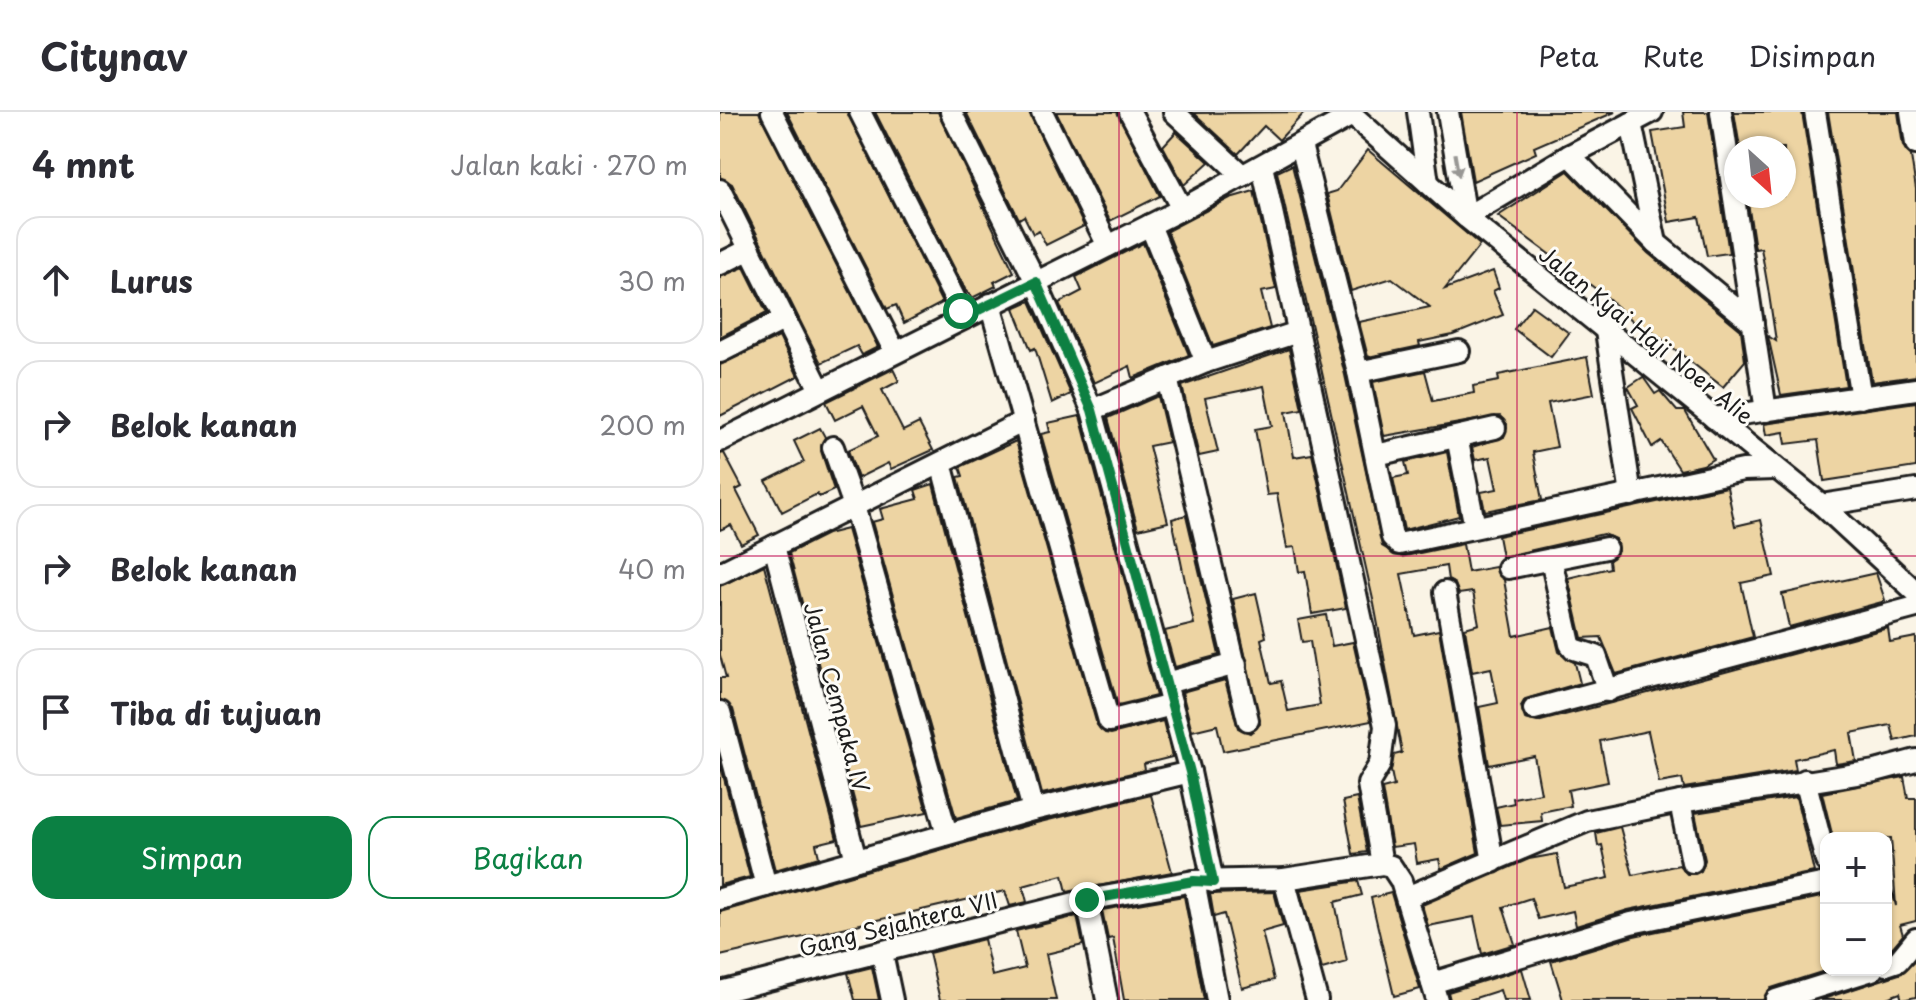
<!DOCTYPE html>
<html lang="id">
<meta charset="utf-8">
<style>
:root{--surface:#fff;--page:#f2f2f3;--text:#2b2b33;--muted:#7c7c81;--line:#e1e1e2;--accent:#0b8043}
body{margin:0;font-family:"Playpen Sans",sans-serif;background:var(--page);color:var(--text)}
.controls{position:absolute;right:24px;bottom:24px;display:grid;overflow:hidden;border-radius:16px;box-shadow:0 2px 6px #0004}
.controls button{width:72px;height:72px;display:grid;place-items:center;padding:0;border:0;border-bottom:2px solid var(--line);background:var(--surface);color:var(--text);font:40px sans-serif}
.compass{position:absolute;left:1004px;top:24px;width:72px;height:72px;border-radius:50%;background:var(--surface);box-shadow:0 2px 6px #0004;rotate:153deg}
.stop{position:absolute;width:24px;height:24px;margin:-18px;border:6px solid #0b8043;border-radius:50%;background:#fff}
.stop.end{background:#0b8043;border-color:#fff;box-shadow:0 2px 8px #0008}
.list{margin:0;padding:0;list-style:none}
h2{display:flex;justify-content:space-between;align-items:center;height:104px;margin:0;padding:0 32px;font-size:34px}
h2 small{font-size:26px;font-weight:400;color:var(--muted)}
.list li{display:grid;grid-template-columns:52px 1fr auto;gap:24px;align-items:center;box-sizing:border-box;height:128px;margin:0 16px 16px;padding:0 16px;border:2px solid var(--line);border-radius:24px}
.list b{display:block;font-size:30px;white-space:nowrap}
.list em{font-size:26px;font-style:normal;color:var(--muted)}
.actions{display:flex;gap:16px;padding:24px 32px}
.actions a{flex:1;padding:18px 0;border:2px solid var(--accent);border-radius:24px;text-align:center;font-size:28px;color:var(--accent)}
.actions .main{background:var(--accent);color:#fff}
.icon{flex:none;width:44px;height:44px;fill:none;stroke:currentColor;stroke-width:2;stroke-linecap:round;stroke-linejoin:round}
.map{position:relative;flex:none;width:1196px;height:888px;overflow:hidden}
header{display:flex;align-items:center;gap:48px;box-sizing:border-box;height:112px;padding:0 40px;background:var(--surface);border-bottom:2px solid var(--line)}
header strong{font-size:38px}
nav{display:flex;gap:44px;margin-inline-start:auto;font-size:28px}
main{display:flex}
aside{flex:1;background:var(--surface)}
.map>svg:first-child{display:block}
.building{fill:#edd4a3;stroke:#1c1c1c;stroke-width:2}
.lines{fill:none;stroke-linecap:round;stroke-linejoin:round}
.minor-casing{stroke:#1c1c1c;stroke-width:26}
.minor{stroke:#fdfcf7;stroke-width:20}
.oneway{fill:#989794}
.route{stroke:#0b8043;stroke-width:10}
.grid{fill:none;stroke:#c2185b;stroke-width:2;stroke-opacity:0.55}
.labels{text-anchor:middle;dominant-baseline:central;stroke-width:6;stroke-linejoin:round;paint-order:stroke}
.street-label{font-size:22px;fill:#1c1c1c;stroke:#fdfcf7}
</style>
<header>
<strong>Citynav</strong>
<nav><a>Peta</a><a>Rute</a><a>Disimpan</a></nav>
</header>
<main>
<aside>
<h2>4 mnt<small>Jalan kaki · 270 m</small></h2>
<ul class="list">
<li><svg class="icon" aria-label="ahead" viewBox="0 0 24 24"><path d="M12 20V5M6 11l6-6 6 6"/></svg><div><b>Lurus</b></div><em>30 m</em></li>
<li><svg class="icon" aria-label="right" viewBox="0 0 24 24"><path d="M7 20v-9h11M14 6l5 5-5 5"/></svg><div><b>Belok kanan</b></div><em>200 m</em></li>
<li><svg class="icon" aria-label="right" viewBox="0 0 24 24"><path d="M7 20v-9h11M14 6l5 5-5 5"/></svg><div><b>Belok kanan</b></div><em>40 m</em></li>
<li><svg class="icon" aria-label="arrive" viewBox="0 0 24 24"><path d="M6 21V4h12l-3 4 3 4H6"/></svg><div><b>Tiba di tujuan</b></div></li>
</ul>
<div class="actions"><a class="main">Simpan</a><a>Bagikan</a></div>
</aside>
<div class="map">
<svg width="1196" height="888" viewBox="0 0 1196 888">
<rect width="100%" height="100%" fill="#faf4e6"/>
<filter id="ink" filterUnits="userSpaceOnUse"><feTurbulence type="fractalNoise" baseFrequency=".0125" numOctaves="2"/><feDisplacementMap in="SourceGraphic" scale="16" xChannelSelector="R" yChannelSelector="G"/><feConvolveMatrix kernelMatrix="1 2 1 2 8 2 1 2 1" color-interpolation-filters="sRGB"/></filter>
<g filter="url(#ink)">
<g class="building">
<polygon points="0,0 39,0 158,235 142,243 137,234 101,251 12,72 0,65"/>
<polygon points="67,0 127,0 222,191 184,211 176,193 167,197"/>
<polygon points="155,0 218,0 294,160 274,170 276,174 252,186 246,179"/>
<polygon points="246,0 309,0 364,114 326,133 319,119 313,122 304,104 299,107"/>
<polygon points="336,0 397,0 440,84 390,109"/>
<polygon points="585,0 559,28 544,14 518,42 474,1"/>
<polygon points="741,0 895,0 814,35 816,41 753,69"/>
<polygon points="963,0 988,0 1009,141 987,144 979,105 949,110 932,20 965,15"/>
<polygon points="1014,0 1082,0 1126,274 1061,283 1048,224 1056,229 1048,176 1041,136 1035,137 1027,84 1064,84 1064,36 1020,36"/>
<polygon points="1108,0 1178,0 1183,34 1191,44 1196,77 1196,264 1152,270"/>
<polygon points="456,20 489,50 464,73 443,34"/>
<polygon points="648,38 760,133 725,177 773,159 779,176 773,179 783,203 733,223 699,230 700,234 648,245 639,210 710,195 672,166 631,179 607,82 617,79"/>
<polygon points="572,53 625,263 662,434 681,445 743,432 748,460 775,455 784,468 794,524 833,515 839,540 855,551 860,571 805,587 801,594 805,607 817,610 891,591 1168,516 1170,530 1196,525 1196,624 1175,629 1171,613 1131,621 1136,649 1116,652 1114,638 1074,647 1076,658 964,676 962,667 939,671 928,619 880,629 888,670 848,678 851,694 821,700 822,709 780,713 776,695 794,691 793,686 821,681 814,644 769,653 759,595 778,591 771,556 752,560 745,516 759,512 753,480 739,482 735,472 728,468 726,454 681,462 694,523 719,518 758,741 721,757 719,747 697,751 694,732 672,735 662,677 674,674 671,659 674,643 682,641 654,492 557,60"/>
<polygon points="848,59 928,141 1021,218 1025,249 1003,275 933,220 929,224 888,186 778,104"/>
<polygon points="534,79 556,177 541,180 550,216 493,234 447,119 510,86"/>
<polygon points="423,131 469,243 413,266 410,254 374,271 339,191 362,179 356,165"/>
<polygon points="24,155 47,201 0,225 0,165"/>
<polygon points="310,189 351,282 332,291 315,236 311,238 294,196"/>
<polygon points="812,194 849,221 831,245 794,217"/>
<polygon points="59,225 78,264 0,304 0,253"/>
<polygon points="569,237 582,297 566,300 574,345 592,342 626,496 592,502 585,459 579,460 575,435 567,436 557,382 547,383 535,317 552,314 544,274 485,286 498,340 479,344 462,274"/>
<polygon points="867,245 874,282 828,291 837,335 813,340 822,388 765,399 761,380 777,377 770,345 755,348 752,335 784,325 787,312 780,304 664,324 653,270 705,259 713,289 754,281 753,274 779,269 778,263"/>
<polygon points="173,257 179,269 162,278 183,319 199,311 213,338 171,357 168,351 138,366 128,338 158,324 143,294 115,308 106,290"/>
<polygon points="923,265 935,282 940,279 957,299 965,299 993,347 983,353 960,358 941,329 932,335 912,296 918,293 908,275"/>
<polygon points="438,284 449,330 429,334 448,410 418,417 388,306"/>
<polygon points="1196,290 1196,355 1104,369 1098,328 1066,332 1064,320 1046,323 1044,312"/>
<polygon points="360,304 436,584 398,593 321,322 330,320 328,311"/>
<polygon points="100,316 105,325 101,339 114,378 99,385 97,382 62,400 46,369 84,350 74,329"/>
<polygon points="296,329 377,613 385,621 391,622 443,609 452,645 424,652 425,658 322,682 238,365 243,364 240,355"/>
<polygon points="727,340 739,404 684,418 673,366 688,363 685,350"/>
<polygon points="4,341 22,375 16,378 39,423 21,432 11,413 0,418 0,342"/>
<polygon points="213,372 297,689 236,706 152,410 163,407 160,397 198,387 195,378"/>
<polygon points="1007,375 1015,414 1041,408 1054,464 1021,471 1033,525 896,562 881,525 862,526 848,466 890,456 889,449 898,439 895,427 883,422 782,445 778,424"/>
<polygon points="466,403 499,543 455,555 445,519 474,512 452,407"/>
<polygon points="127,417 207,700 141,714 69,441 107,422"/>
<polygon points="44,453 117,727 96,732 99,745 55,758 13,597 0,587 0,566 6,566 0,543 0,474"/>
<polygon points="1156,461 1165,488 1162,490 1069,515 1062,482"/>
<polygon points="536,481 546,525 541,527 551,571 561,569 568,599 600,593 590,529 582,530 578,508 606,503 612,534 633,530 651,609 503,639 497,613 472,619 462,580 505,568 518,616 530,621 540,612 513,487"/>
<polygon points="0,651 30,765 0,773"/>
<polygon points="1184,665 1188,686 1196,686 1196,809 1180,813 1183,823 1171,837 1166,818 1166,780 1172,779 1176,794 1171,726 1113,726 1102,681"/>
<polygon points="431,683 452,760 347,780 343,763 303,774 307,790 290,794 285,779 0,844 0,800 316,711"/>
<polygon points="1076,685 1094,760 908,798 856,814 853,799 818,807 811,786 783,795 795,832 762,842 754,805 708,814 702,793 809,747 837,742 844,775 889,766 882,733 878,734 876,721 900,715 913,763 959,753 967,762 975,762 981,759 985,748 975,701"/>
<polygon points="637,686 647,740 633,742 623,689"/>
<polygon points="638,769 642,783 615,790 627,850 602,857 580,778"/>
<polygon points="554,780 563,814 542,820 554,868 522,876 504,802 494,805 490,782"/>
<polygon points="671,781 700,877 674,884 651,786"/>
<polygon points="464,784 484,888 404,888 393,826 388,827 382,798"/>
<polygon points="1106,784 1108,858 1051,876 1043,888 843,888 831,849 914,824"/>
<polygon points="357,804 363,833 326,842 336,888 220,888 209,841 264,827 272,864 305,856 296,819"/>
<polygon points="1196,848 1196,885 1182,888 1180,881 1161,888 1100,888 1182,861"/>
<polygon points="152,855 159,888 135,888 128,861"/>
<polygon points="802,857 811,888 783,888 780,878 749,888 730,888 728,880"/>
</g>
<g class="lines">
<g class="minor-casing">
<g id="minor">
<polyline points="52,0 175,240"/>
<polyline points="140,0 244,205"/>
<polyline points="231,0 316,170 372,298 470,660 493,770"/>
<polyline points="322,0 388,134"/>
<polyline points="410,0 462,97"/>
<polyline points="454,0 523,64"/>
<polyline points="629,0 746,105 1102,393 1196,480"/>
<polyline points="698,0 708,71"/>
<polyline points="728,0 746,105 850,43 932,0"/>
<polyline points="1001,0 1046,299"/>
<polyline points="1095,0 1141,286"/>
<polyline points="1191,0 1196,32"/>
<polyline points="911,11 936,131"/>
<polyline points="581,33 638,260 672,425 679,432 1023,358 1055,357"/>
<polyline points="850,43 936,131 1033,211"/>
<polyline points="542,54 665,614 660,652 648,672 662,752"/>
<polyline points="0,78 99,276"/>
<polyline points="430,113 486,250"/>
<polyline points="0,152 30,137"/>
<polyline points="270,192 389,609 452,593"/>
<polyline points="886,219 911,383"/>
<polyline points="0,240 65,207"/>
<polyline points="638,260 739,239"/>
<polyline points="447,266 528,608"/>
<polyline points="372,298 486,250 578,220"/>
<polyline points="994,306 1196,277"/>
<polyline points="737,325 755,415"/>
<polyline points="0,329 462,97 632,3"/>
<polyline points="113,335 134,394 227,722"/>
<polyline points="656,343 775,316"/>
<polyline points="221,351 313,698"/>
<polyline points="1102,393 1196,378"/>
<polyline points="54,434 136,748"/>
<polyline points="831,447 850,532 854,537 876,544 888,579"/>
<polyline points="788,456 886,436"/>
<polyline points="0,461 304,309"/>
<polyline points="725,480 773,750"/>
<polyline points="446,571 516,552"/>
<polyline points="814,597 1196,495"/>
<polyline points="0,600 46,774"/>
<polyline points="1085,668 1106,749"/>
<polyline points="960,690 972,750"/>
<polyline points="564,767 597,888"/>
<polyline points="474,769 497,888"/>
<polyline points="687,785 867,709 960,690 1155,659 1196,648"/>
<polyline points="0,787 313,698 470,660"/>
<polyline points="367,788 387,888"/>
<polyline points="162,841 172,888"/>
<polyline points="1166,853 1178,849 1196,827"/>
<polyline points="712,871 911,811 1106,771"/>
<polyline points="0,880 367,788 474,769 564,767 662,752 671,754 681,769 717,888"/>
<polyline points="1056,888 1152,858"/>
</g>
</g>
<use href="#minor" class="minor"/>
</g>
<defs><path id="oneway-solid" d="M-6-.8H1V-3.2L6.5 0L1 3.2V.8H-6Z" transform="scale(2)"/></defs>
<use class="oneway" href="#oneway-solid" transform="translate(737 53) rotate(80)"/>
</g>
<g class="lines" filter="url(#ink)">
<polyline class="route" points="241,199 244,205 316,170 372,298 470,660 493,770 474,769 367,788"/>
</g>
<path class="grid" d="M399,0V888M797,0V888M0,444H1196"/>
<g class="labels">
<g class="street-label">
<text transform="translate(927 222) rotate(39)">Jalan Kyai Haji Noer Alie</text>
<text transform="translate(118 585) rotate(75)">Jalan Cempaka IV</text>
<text transform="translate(178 811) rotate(-14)">Gang Sejahtera VII</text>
</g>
</g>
</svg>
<div class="controls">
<button>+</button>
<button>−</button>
</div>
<svg class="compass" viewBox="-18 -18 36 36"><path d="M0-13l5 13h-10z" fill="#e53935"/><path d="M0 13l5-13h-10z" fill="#7c7c81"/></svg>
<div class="stop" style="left:241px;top:199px"></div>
<div class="stop end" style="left:367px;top:788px"></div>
</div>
</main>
